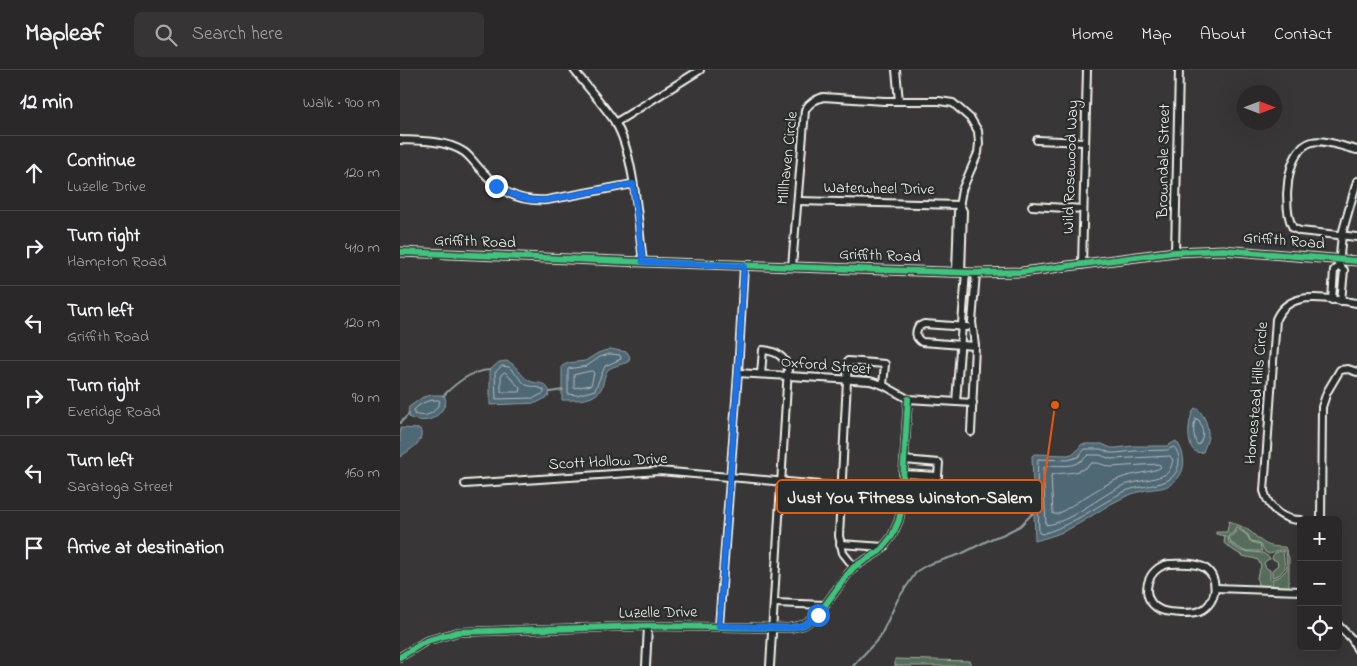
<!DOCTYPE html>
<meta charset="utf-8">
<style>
:root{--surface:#2a2829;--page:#363435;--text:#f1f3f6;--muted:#a5a6a8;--line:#464446}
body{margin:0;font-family:"Indie Flower",sans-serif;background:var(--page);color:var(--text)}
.controls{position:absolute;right:15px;bottom:15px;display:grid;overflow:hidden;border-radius:8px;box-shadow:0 5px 20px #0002}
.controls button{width:45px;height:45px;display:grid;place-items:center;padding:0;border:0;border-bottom:1px solid var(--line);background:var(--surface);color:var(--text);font:25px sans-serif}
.compass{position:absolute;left:837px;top:15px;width:45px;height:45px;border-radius:50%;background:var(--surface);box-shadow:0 5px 20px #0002;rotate:90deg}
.stop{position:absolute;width:15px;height:15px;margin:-11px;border:4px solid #1a73e8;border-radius:50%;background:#fff}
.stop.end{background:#1a73e8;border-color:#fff;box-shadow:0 1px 5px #0008}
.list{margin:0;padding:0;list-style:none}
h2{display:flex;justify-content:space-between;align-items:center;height:65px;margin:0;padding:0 20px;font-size:21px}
h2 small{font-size:16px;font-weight:400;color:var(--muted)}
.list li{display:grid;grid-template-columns:32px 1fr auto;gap:15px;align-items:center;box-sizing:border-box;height:75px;padding:0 20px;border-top:1px solid var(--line)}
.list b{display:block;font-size:19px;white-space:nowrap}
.list p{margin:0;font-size:16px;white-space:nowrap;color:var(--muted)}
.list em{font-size:16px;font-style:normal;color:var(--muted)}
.icon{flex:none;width:28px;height:28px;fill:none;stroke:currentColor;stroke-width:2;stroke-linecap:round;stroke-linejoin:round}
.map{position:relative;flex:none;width:957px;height:596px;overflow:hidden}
header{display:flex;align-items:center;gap:30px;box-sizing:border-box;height:70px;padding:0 25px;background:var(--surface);border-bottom:1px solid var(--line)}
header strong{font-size:24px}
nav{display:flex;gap:28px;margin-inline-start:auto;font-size:18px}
.search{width:350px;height:45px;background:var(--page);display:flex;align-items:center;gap:12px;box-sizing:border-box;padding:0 18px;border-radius:8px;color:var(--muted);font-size:19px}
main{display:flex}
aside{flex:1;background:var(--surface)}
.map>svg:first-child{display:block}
.green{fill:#556d5a;stroke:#a4afa1}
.water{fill:#4f6874;stroke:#919fa2}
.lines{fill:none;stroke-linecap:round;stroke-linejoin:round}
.shore{stroke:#b2baba;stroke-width:1}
.stream{stroke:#919fa2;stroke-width:2}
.minor-casing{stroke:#f4f1e8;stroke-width:10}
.tertiary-casing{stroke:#f4f1e8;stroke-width:11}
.minor{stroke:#2a2d2e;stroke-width:6}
.tertiary{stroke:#2a2d2e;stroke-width:8}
.cycleway-casing{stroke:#2a2d2e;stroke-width:9}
.cycleway{stroke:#40c37c;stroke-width:6}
.route{stroke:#1a73e8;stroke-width:6}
.labels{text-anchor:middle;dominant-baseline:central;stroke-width:4.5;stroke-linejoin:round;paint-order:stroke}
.street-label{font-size:16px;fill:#f4f1e8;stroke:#2a2d2e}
.leader{fill:none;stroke:#e8590c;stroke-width:2}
.callout-dot{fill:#e8590c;stroke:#2a2d2e;stroke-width:2}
.callout{fill:#2a2d2e;stroke:#e8590c;stroke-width:2}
.callout-label{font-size:18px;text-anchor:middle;font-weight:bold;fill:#f4f1e8}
</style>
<header>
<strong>Mapleaf</strong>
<div class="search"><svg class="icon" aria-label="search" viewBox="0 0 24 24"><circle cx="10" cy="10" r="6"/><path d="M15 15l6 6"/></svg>Search here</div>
<nav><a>Home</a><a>Map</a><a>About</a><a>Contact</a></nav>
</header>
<main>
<aside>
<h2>12 min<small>Walk · 900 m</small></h2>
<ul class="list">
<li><svg class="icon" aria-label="ahead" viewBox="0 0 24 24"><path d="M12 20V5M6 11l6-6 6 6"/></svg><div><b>Continue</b><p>Luzelle Drive</p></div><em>120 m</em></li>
<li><svg class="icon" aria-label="right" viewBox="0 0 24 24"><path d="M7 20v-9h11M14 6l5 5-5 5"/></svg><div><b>Turn right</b><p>Hampton Road</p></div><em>410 m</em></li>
<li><svg class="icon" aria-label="left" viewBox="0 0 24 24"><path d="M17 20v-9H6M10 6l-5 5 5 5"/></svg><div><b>Turn left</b><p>Griffith Road</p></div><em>120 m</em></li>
<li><svg class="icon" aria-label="right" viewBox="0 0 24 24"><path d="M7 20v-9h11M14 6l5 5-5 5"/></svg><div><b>Turn right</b><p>Everidge Road</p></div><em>90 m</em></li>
<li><svg class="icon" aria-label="left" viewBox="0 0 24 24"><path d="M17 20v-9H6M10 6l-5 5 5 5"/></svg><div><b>Turn left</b><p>Saratoga Street</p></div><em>160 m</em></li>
<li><svg class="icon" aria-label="arrive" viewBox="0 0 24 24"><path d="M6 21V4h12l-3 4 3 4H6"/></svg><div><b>Arrive at destination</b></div></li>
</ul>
</aside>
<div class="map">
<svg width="957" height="596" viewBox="0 0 957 596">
<rect width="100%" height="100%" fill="#383637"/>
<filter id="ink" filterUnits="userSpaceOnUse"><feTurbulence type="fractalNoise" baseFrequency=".02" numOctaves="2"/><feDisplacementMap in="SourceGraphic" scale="10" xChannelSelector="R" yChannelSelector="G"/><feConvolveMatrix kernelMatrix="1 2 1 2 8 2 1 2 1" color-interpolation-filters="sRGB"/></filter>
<g filter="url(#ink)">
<g class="green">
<path d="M829,451C834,454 842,456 847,459C864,472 862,477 885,477L889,488V517H873L872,509L879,507L887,499L886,483L884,480C873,478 874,488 865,482C861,474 860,473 851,471L848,465L838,457H836L834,462L828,466L829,473L841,481L863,483L870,488V489L867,490L864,493L866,498L870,500V515L868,517L858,516L857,507L861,496L858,490C853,487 846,488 841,485C839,484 825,475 824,473L825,466L816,464V462H827Z"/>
<polygon points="837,458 847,465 850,471 860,475 862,481 844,481 831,473 829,467 835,463"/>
<path d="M883,481L885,498L879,505L872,507V500L878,495L877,491L872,489C872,484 877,481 883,481Z"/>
<polygon points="495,589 570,591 570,596 495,596"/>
</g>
<g class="water">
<path d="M210,279L227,282L230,287L228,292C223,294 213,296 209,299C205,302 204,310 203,314C198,332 177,330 162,330V296L168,293L185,291L198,283Z"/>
<path d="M106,291C117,293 120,307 130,311C140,315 144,310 150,322L148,327L136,333L90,335V300L99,292Z"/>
<path d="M32,325H44C47,331 46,334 42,340C34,351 23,353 10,348L8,344L9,337L23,327Z"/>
<path d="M795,338C802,340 808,354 808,362C809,368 805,376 803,382C784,388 787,347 795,338Z"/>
<path d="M0,358L20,359C26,372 9,380 0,387Z"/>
<path d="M776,371C786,383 787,402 774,412C765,420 753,418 742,421C715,427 692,448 667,460C657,465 645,468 635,471L632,386L634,384L668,385L675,383L682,374H702L711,378H716L733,376H767Z"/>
</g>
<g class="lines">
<g class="shore">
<polygon points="210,284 220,285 221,289 205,296 195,320 177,325 168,324 168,299 187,296 200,287"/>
<polygon points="102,296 109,297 126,315 140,318 144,320 144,323 134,328 96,329 95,303"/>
<polygon points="192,301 194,303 191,315 174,318 174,305"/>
<polygon points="105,302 121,319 120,322 101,322 101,305"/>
<path d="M33,330H39L40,332C34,344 27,348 14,344V340C19,334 26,331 33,330Z"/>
<path d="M796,349L799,350C803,359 805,367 798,375L796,373C794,366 792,356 796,349Z"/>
<path d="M774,377C782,385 780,401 771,408C762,416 740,416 728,420C719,423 712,429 704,433C684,445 665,457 642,464L639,463L637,415L638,389L668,390L678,387L685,379H701L710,383H716L734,381L767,380Z"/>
<path d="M688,385H700L711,389L770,386L773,390C772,393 771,398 769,401C765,409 733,411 722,416C700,426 669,453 646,455L643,398C661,391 670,403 688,385Z"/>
<path d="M692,393H698L710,397L759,394L761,397C758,401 732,404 724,407C704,413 677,433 658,444H653L651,405C668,401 677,406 692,393Z"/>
</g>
<g class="stream">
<polyline points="150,322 163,320"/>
<path d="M43,326C56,313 70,301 90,300"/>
<polyline points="0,353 9,344"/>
<polyline points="453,596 480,567 498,529 517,501 527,495 561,484 593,468 602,465 620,456 633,443 636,442"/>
</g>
<g class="minor-casing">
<g id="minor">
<path d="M174,0C187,17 203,34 215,52C235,84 238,154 243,192"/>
<polyline points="496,0 499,31"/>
<polyline points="215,53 300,0"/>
<path d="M0,70C21,71 46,70 64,82C70,86 75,94 80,99C100,121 116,132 147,130L233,114"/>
<polyline points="637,70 685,72"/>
<path d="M957,80C943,77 925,69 912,72C885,79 882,139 893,158L900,161L957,167"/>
<polyline points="398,131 560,135"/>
<polyline points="560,135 563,141 561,202"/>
<polyline points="632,136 683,139"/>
<polyline points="775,182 779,0"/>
<polyline points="682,195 687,0"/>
<polyline points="939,196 944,200 941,231"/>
<path d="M392,197L405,40C410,32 415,30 423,27L484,31H539L553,33L571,49L578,61L579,73L578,83L562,120L558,142L556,202"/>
<polyline points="932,230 934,200 939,196 942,164 957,111"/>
<path d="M567,257L524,254L518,257C515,263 516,269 522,272L575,276"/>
<polyline points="338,303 470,311 483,315 508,329 573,333"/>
<path d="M361,304L363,280C375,281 384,285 388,298L370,596"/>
<polyline points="556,332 566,202"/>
<polyline points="571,362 575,276 572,252 576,203"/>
<polyline points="503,404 538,406 539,393 504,390"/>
<polyline points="65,414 259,401 502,422"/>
<path d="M901,450C882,450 869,439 864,421L876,249C890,218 929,229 957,233"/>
<polyline points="921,450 922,337 927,322 940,300 948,299 957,302"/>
<polyline points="440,474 484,477"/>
<path d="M769,494C780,494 793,492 803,497C820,506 818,533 800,541C795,543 788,543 781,543C774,542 766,543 759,539C738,528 747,497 769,494Z"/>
<polyline points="454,497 443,483 439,466 448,291 485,294 483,315"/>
<polyline points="816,518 901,521"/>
<polyline points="374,533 425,535"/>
<polyline points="938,555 952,569 957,571"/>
<polyline points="319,556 338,303 344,196"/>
<polyline points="952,569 957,579"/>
<polyline points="0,587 26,571 58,562 248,556 389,558 404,555 418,545 447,505 454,497 480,481 492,466 499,450 501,440 508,329"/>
<polyline points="246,596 248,556"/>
</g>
</g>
<g class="tertiary-casing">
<polyline id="tertiary" points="0,182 243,192 576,203 622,202 775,182 823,180 957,191"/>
</g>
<use href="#minor" class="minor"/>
<use href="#tertiary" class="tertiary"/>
<g class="cycleway-casing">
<g id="cycleway">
<polyline points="0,182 243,192 576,203 622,202 775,182 823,180 957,191"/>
<polyline points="0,587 26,571 58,562 248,556 389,558 404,555 418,545 447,505 454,497 480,481 492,466 499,450 501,440 508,329"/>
</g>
</g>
<use href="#cycleway" class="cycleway"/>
</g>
</g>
<g class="lines" filter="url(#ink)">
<path class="route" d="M96,116C113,126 127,132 147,130L233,114L243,192L344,196L338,303L319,556L389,558L404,555L418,545"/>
</g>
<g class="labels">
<g class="street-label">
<text transform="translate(388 88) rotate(-84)">Millhaven Circle</text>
<text transform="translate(764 91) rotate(-89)">Browndale Street</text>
<text transform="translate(671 97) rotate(-88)">Wild Rosewood Way</text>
<text transform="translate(479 119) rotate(1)">Waterwheel Drive</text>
<text transform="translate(884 171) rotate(5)">Griffith Road</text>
<text transform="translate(75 172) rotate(2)">Griffith Road</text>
<text transform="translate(480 186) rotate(2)">Griffith Road</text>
<text transform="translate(426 296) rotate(5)">Oxford Street</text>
<text transform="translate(857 323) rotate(-85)">Homestead Hills Circle</text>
<text transform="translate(208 392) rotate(-3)">Scott Hollow Drive</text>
<text transform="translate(258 543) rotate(-1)">Luzelle Drive</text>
</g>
</g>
<path class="leader" d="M655 335L642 427"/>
<circle class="callout-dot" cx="655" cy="335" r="5"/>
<rect class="callout" x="377" y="410" width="265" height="33" rx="5"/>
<g class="callout-label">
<text x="510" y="433">Just You Fitness Winston-Salem</text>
</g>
</svg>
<div class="controls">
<button>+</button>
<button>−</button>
<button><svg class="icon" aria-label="locate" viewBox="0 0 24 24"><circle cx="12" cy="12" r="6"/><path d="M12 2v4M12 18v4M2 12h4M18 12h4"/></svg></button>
</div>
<svg class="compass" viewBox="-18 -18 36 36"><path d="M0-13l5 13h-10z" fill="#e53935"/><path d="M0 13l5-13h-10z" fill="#a5a6a8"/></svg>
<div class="stop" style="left:418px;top:545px"></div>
<div class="stop end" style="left:96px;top:116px"></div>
</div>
</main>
